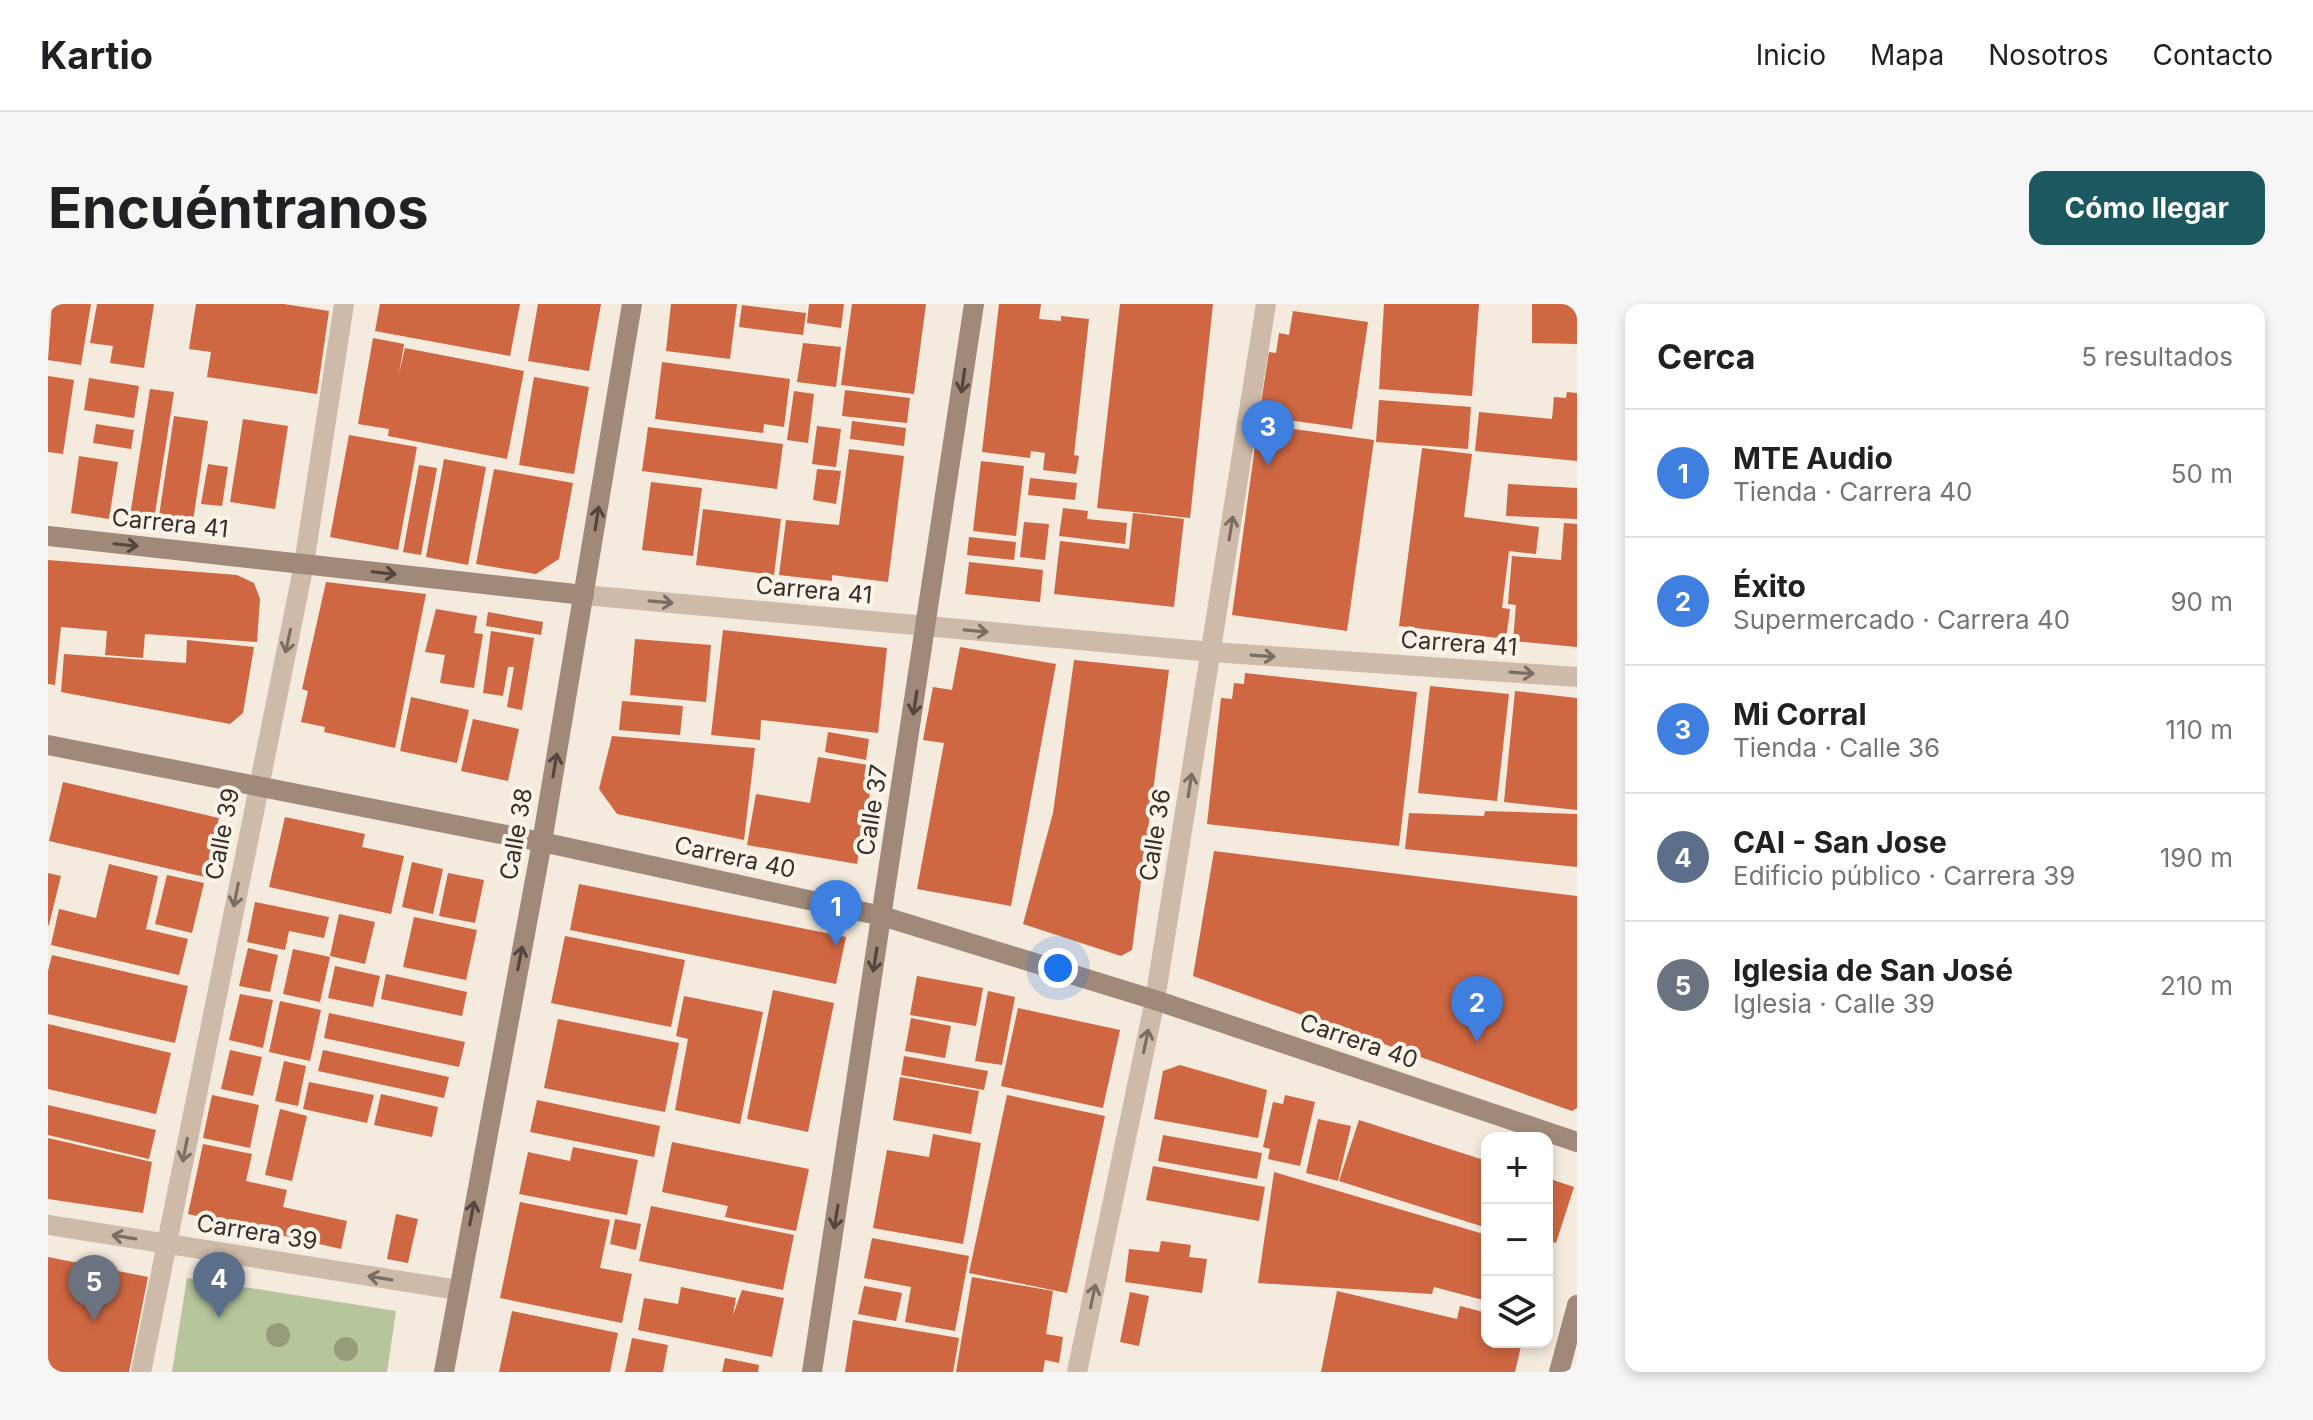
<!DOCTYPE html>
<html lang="es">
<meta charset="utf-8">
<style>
:root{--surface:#fff;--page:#f6f6f6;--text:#202124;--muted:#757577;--line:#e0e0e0;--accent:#1b585f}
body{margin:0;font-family:Inter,sans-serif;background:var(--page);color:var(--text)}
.controls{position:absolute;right:24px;bottom:24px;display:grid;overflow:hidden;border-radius:16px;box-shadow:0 4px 12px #0003}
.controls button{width:72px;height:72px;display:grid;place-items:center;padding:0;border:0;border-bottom:2px solid var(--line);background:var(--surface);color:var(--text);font:40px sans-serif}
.you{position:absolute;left:1010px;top:664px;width:28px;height:28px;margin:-20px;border:6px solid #fff;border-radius:50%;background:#1a73e8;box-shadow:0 0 0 12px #1a73e833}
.badge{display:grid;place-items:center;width:52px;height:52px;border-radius:50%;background:var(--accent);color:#fff;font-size:26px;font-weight:700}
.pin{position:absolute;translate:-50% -66px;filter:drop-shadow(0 2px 4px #0008)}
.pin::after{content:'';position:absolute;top:42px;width:28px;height:24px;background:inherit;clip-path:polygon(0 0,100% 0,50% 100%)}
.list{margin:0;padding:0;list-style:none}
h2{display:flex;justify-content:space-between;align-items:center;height:104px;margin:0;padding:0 32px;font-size:34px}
h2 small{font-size:26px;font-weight:400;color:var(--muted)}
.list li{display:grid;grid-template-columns:52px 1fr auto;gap:24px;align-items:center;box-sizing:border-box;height:128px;padding:0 32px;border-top:2px solid var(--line)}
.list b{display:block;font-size:30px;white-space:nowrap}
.list p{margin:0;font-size:26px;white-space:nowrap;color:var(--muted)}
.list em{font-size:26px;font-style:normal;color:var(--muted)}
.icon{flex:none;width:44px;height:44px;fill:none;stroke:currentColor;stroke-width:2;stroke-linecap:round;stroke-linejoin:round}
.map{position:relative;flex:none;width:1529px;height:1068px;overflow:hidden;border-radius:16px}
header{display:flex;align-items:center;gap:48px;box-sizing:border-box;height:112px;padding:0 40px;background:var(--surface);border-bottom:2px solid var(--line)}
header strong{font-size:38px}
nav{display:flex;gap:44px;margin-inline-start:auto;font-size:28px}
.intro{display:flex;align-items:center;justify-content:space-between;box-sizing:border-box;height:192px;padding:0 48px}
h1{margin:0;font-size:56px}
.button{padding:20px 36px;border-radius:16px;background:var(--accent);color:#fff;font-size:28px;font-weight:700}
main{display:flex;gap:48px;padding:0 48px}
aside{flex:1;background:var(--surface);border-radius:16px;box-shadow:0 4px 12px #0003}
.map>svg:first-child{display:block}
.green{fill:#b6c59c}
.building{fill:#ce6742}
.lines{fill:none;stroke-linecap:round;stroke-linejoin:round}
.street{stroke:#cdbaa8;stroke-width:20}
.secondary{stroke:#a18979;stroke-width:20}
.tree{fill:#959b7b}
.oneway{stroke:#54453d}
.oneway2{stroke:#7c6d62}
.labels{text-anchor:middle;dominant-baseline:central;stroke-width:8;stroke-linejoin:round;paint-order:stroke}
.street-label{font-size:24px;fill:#3a2e29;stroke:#fbf4ea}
</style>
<header>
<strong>Kartio</strong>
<nav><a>Inicio</a><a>Mapa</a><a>Nosotros</a><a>Contacto</a></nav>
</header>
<div class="intro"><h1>Encuéntranos</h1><a class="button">Cómo llegar</a></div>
<main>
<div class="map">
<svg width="1529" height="1068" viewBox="0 0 1529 1068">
<rect width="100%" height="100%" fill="#f4eadd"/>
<polygon class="green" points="139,974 348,1007 339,1068 124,1068"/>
<g class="building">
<polygon points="4,0 43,0 33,61 0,56"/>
<polygon points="49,0 106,0 96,64 62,59 65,42 42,39"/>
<polygon points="148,0 236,0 281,7 269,90 159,73 163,48 141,45"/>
<polygon points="332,0 472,0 462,52 327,27"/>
<polygon points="490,0 553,0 541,67 480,57"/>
<polygon points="623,0 689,0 682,55 618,47"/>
<polygon points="761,0 796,0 793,24 759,19"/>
<polygon points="804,0 878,0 866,90 793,81"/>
<polygon points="951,0 993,0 991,15 1013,17 1013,12 1041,15 1026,151 1031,152 1028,170 995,166 997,149 983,147 982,154 934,148"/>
<polygon points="1072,0 1165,0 1142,214 1049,204"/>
<polygon points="1336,0 1431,0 1424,92 1331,85"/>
<polygon points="1484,0 1529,0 1529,40 1484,39"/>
<polygon points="694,1 758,9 755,31 691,23"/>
<polygon points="1245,7 1320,18 1304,125 1211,112 1221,48 1228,49 1231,29 1241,31"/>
<polygon points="325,34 356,40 351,70 357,44 476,67 459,155 340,132 341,125 310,120"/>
<polygon points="755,39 793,43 788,83 749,78"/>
<polygon points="614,58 742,75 736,123 716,120 715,129 607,115"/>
<polygon points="0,72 26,76 15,150 0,148"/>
<polygon points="486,73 541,83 526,170 471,161"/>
<polygon points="41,74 91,82 86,114 36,106"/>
<polygon points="102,85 126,88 105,222 81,218"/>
<polygon points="797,86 862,94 859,119 794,112"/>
<polygon points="746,87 766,90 760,139 739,136"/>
<polygon points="1519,88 1529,89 1529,157 1427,147 1431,108 1504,115 1506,93 1518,94"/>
<polygon points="1331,96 1423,103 1420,145 1328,138"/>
<polygon points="126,112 160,117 145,217 111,212"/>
<polygon points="195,115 240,122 227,205 182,198"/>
<polygon points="804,117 858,124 856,142 802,135"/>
<polygon points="48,120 86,126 83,145 45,139"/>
<polygon points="1210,120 1326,136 1299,327 1184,311"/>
<polygon points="769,122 793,125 788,163 764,160"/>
<polygon points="600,123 735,140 729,185 594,167"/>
<polygon points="301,131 369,143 350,246 282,233"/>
<polygon points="1374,144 1424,150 1416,213 1491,223 1488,250 1461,247 1454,304 1462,305 1458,335 1351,322"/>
<polygon points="801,145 856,152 840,278 784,271 784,277 731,271 738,216 791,221"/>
<polygon points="31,152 70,158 61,215 23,209"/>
<polygon points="396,155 438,163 420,261 378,253"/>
<polygon points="933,157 976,162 968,232 925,227"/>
<polygon points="160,160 180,163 174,202 153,200"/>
<polygon points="371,161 389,164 373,251 355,248"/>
<polygon points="446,165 525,179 511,255 488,270 428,260"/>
<polygon points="769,165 793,167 788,200 765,196"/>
<polygon points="982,174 1029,179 1027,196 980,191"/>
<polygon points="603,178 654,184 645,252 594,246"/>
<polygon points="1460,180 1529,184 1529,215 1458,212"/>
<polygon points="1015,204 1040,207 1039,215 1079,219 1077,240 1011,232"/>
<polygon points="655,205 733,215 726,271 648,261"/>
<polygon points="1085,209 1136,215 1126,303 1006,290 1012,237 1081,245"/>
<polygon points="976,218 1001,220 997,256 972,253"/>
<polygon points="1516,219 1529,220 1529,343 1465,337 1468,301 1460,300 1464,252 1513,256"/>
<polygon points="921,233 968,238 966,256 919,251"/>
<polygon points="0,256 189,271 206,279 212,295 209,338 97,330 95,354 57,351 59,327 13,323 7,381 0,380"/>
<polygon points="921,258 995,266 992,298 917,290"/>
<polygon points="278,278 378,290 347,444 276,428 277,423 253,418 260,387 254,385"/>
<polygon points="388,305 429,312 426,329 435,330 426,384 392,379 397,351 377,348"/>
<polygon points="440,308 495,318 493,331 438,322"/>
<polygon points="675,326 839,344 830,429 713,416 712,436 663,431"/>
<polygon points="443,327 486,334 474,406 459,403 466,363 460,363 455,392 435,389"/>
<polygon points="587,335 663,341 658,398 582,391"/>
<polygon points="139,336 206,343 195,409 182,420 13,388 16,350 138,359"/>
<polygon points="912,343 1008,360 963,602 869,585 896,439 875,436 885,383 904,386"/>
<polygon points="1026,356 1121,366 1084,646 1073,652 975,620 1005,509"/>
<polygon points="1197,369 1369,388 1351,542 1159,520 1173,394 1184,395 1186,379 1196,380"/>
<polygon points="1382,382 1461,390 1449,497 1370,489"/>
<polygon points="1467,387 1529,394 1529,506 1456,498"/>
<polygon points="363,393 421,406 409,459 352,447"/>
<polygon points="574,397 635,402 632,431 571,426"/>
<polygon points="425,415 471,425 460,477 413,467"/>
<polygon points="780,428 821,435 818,456 777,448"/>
<polygon points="564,432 707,444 696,536 569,510 551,485"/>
<polygon points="770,453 827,462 809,560 699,541 708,490 762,499"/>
<polygon points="15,478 171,514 157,573 1,537"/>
<polygon points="1437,507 1529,510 1529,563 1357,545 1361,509 1436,512"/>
<polygon points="237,513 317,530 314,543 356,552 343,610 221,583"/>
<polygon points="1166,547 1529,592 1529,804 1524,807 1145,672"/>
<polygon points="364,558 395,565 385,610 354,603"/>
<polygon points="61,560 110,572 98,625 140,635 131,671 3,641 11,605 48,614"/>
<polygon points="0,569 13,572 1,621 0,621"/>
<polygon points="400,569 436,576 427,619 391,612"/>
<polygon points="119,571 156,579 144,629 107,620"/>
<polygon points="531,580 798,633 788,680 522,626"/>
<polygon points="207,598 281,613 276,634 241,627 237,646 199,638"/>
<polygon points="291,610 327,618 317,660 282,652"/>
<polygon points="366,613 429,626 418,676 355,663"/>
<polygon points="517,632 637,656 623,723 503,699"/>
<polygon points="200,644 230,651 222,688 191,682"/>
<polygon points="245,645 282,653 272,698 235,690"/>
<polygon points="4,651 140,682 127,739 0,710 0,667"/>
<polygon points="287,662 332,672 325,703 280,694"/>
<polygon points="338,670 419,688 414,712 333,695"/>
<polygon points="869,672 935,684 928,722 862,711"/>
<polygon points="725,686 786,699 760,828 699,815"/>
<polygon points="940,687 967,693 954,761 927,757"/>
<polygon points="192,690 225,696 215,744 181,736"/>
<polygon points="636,692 715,708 692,820 627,806 640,735 628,732"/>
<polygon points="232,697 273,706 262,757 221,748"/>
<polygon points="970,704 1072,726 1055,804 953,782"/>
<polygon points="281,709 417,738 411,763 276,734"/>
<polygon points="863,714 903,722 897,754 857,747"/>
<polygon points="510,715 631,739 617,808 496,784"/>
<polygon points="0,720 123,749 108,810 0,785"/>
<polygon points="182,746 214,753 205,792 173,785"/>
<polygon points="275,746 401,773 396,794 270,767"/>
<polygon points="856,752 940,767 936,786 853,771"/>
<polygon points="236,757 258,762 250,802 227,797"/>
<polygon points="1132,761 1219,786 1210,834 1106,815 1115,767"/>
<polygon points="852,773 931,787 923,830 845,816"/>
<polygon points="261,778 326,791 319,819 255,805"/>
<polygon points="333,790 390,803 384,833 326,821"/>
<polygon points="164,791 211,801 202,844 155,834"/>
<polygon points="959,791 1057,812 1019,989 921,969"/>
<polygon points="1237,791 1267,798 1252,862 1220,855 1222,845 1215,843 1225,798 1235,800"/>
<polygon points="489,796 612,822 606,853 482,828"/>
<polygon points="0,801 108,826 101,855 0,831"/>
<polygon points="232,805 259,812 244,877 217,871"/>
<polygon points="1270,815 1303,822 1290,877 1258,869"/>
<polygon points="1311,816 1439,857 1439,924 1291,877"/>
<polygon points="885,830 933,839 915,940 825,924 839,846 881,853"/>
<polygon points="1115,831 1214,849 1209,875 1110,857"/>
<polygon points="0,834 104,858 95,909 0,895"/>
<polygon points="624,838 761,865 748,927 677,913 680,902 614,888"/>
<polygon points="155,840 204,850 198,877 239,886 235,903 299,917 293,945 140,910"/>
<polygon points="525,843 590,856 579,911 471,890 480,848 522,857"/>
<polygon points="1105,862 1217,883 1211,917 1098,896"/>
<polygon points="1226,868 1439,931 1439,997 1386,983 1384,990 1210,979"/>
<polygon points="1499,874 1526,883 1508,939 1499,936"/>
<polygon points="472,898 562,916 552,964 584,970 574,1019 452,994"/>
<polygon points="603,902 746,931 735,986 591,957"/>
<polygon points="348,910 370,915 360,959 339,955"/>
<polygon points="567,915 593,920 588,946 562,940"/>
<polygon points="824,934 921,952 907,1027 857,1018 863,983 816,974"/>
<polygon points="1113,937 1143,941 1141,953 1159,955 1154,989 1077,978 1081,945 1111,948"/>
<polygon points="0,953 100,973 81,1068 0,1068"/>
<polygon points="924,973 1005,987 998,1030 1015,1033 1011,1059 997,1056 995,1068 908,1068"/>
<polygon points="816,982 854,989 848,1017 810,1010"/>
<polygon points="633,983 688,994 685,1011 694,986 736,994 724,1053 590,1026 596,994 630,1000"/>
<polygon points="1289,987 1409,1015 1412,1002 1439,1009 1439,1038 1474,1038 1467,1068 1273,1068"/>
<polygon points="1082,988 1101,992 1091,1042 1072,1038"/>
<polygon points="464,1007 570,1029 562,1068 451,1068"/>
<polygon points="805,1016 911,1034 905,1068 797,1068"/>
<polygon points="584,1034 620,1041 615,1068 577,1068"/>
<polygon points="677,1054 711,1061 710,1068 674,1068"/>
</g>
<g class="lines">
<g class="street">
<polyline points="536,291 1164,348 1529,373"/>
<polyline points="0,921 410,986"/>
<polyline points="93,1068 256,260 296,0"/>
<polyline points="1029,1068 1107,696 1218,0"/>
</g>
<g class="secondary">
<polyline points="0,232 536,291"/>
<polyline points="0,441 494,538 834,612 1107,696 1529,838"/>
<polyline points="396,1068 494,538 584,0"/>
<polyline points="764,1068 926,0"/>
<polyline points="1511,1068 1529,1001"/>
</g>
</g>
<g class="tree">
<circle cx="230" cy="1031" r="12"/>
<circle cx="298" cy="1045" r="12"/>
</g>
<defs><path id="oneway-shaft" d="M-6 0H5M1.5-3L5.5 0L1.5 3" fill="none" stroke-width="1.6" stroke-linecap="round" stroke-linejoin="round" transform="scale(2)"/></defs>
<g class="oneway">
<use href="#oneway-shaft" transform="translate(915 77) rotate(98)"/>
<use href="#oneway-shaft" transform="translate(549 214) rotate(-81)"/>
<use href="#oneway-shaft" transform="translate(78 241) rotate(6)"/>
<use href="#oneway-shaft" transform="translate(336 269) rotate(6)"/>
<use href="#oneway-shaft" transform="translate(867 399) rotate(99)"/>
<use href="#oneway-shaft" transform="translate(507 461) rotate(-80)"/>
<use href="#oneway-shaft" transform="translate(472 654) rotate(-79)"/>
<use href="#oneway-shaft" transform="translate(827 656) rotate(99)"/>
<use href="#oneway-shaft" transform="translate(424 909) rotate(-79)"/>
<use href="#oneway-shaft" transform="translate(788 913) rotate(99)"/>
</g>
<g class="oneway2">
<use href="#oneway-shaft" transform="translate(1183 224) rotate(-81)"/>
<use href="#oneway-shaft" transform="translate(613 298) rotate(5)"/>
<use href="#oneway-shaft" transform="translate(928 327) rotate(5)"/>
<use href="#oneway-shaft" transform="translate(240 337) rotate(102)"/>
<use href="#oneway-shaft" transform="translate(1215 352) rotate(4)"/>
<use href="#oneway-shaft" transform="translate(1474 369) rotate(4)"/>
<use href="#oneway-shaft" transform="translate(1142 481) rotate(-81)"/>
<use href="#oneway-shaft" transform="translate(188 591) rotate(101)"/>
<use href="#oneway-shaft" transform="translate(1098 737) rotate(-78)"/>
<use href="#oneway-shaft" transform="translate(137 846) rotate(101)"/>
<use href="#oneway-shaft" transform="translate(76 933) rotate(-171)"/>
<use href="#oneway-shaft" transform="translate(332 974) rotate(-171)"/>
<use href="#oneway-shaft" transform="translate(1045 992) rotate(-78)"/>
</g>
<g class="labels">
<g class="street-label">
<text transform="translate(122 219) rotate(6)">Carrera 41</text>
<text transform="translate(766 286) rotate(5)">Carrera 41</text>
<text transform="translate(1411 339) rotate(4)">Carrera 41</text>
<text transform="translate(824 506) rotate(-81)">Calle 37</text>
<text transform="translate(174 530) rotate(-79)">Calle 39</text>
<text transform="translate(468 530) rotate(-80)">Calle 38</text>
<text transform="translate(1107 531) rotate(-81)">Calle 36</text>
<text transform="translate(687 553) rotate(12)">Carrera 40</text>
<text transform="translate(1311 737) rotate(19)">Carrera 40</text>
<text transform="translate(209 928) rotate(9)">Carrera 39</text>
</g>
</g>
</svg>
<div class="controls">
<button>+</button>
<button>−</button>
<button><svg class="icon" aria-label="layers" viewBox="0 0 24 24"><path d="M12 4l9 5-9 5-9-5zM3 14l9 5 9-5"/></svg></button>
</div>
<div class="you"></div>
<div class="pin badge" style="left:788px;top:642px;background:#3f7fe0">1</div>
<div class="pin badge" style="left:1429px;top:738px;background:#3f7fe0">2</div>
<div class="pin badge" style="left:1220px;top:162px;background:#3f7fe0">3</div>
<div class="pin badge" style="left:171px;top:1014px;background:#5c6f8a">4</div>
<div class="pin badge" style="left:46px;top:1017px;background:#6b7280">5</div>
</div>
<aside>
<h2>Cerca<small>5 resultados</small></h2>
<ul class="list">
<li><span class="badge" style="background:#3f7fe0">1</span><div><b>MTE Audio</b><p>Tienda · Carrera 40</p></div><em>50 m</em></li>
<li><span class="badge" style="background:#3f7fe0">2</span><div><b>Éxito</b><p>Supermercado · Carrera 40</p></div><em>90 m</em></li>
<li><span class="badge" style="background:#3f7fe0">3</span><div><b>Mi Corral</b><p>Tienda · Calle 36</p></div><em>110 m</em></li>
<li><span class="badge" style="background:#5c6f8a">4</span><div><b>CAI - San Jose</b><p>Edificio público · Carrera 39</p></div><em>190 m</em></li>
<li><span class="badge" style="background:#6b7280">5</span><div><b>Iglesia de San José</b><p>Iglesia · Calle 39</p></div><em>210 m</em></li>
</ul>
</aside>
</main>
